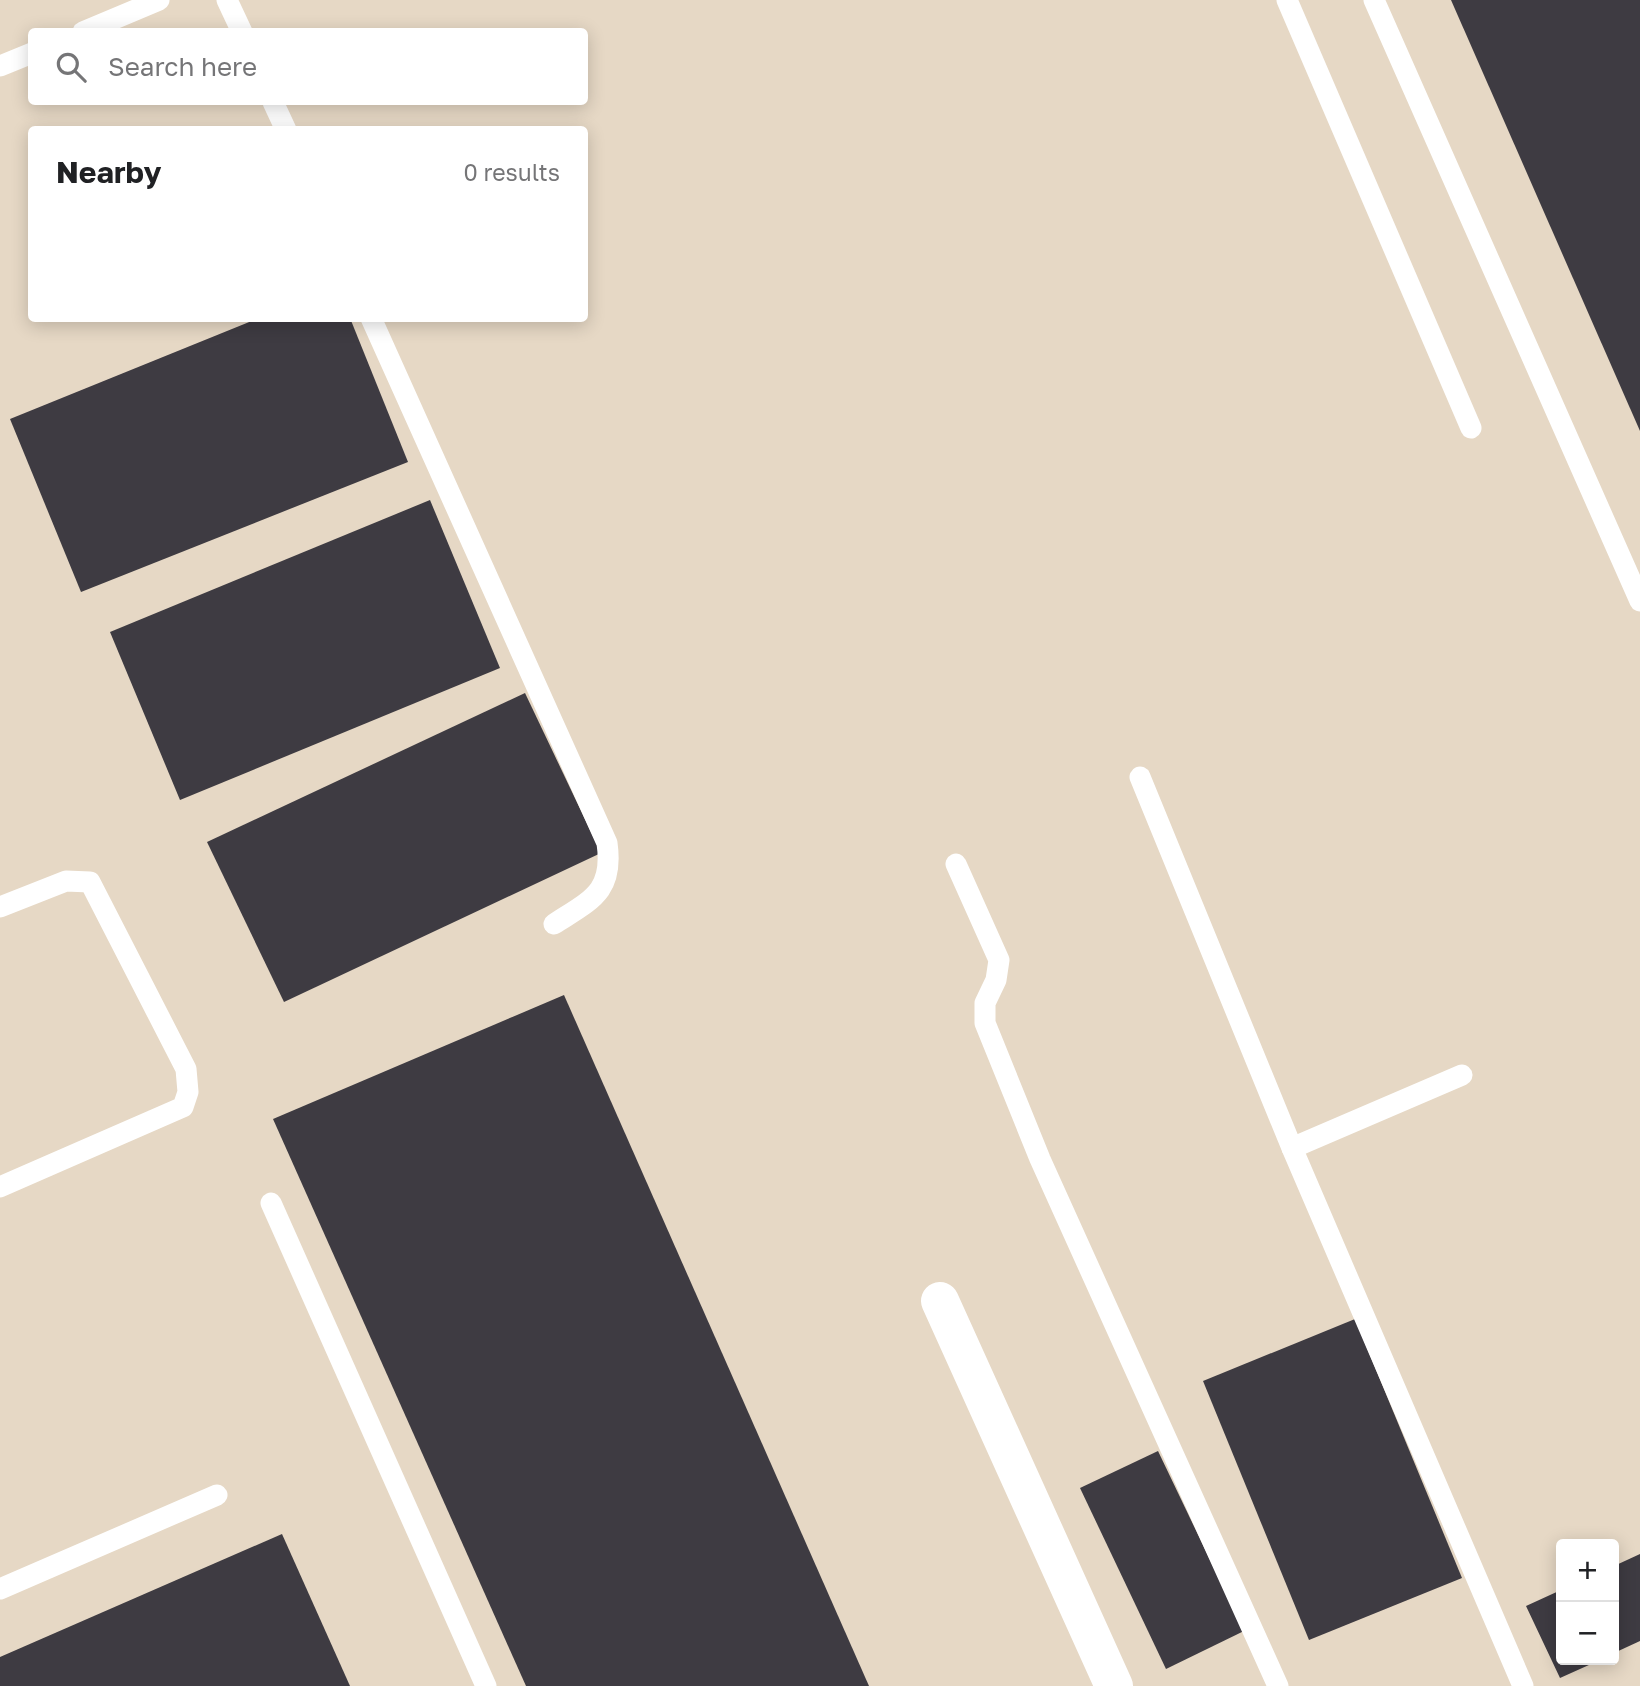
<!DOCTYPE html>
<meta charset="utf-8">
<style>
:root{--surface:#fff;--page:#f2f2f2;--text:#202124;--muted:#757577;--line:#e0e0e0}
body{margin:0;font-family:"Golos Text",sans-serif;background:var(--page);color:var(--text)}
.controls{position:absolute;right:21px;bottom:21px;display:grid;overflow:hidden;border-radius:7px;box-shadow:0 4px 18px #0003}
.controls button{width:63px;height:63px;display:grid;place-items:center;padding:0;border:0;border-bottom:2px solid var(--line);background:var(--surface);color:var(--text);font:35px sans-serif}
.list{margin:0;padding:0;list-style:none}
h2{display:flex;justify-content:space-between;align-items:center;height:91px;margin:0;padding:0 28px;font-size:30px}
h2 small{font-size:23px;font-weight:400;color:var(--muted)}
.icon{flex:none;width:38px;height:38px;fill:none;stroke:currentColor;stroke-width:2;stroke-linecap:round;stroke-linejoin:round}
.map{position:relative;flex:none;width:1640px;height:1686px;overflow:hidden}
.search{position:absolute;background:var(--surface);box-shadow:0 4px 18px #0003;left:28px;top:28px;width:560px;height:77px;display:flex;align-items:center;gap:18px;box-sizing:border-box;padding:0 24px;border-radius:7px;color:var(--muted);font-size:26px}
.panel{position:absolute;background:var(--surface);box-shadow:0 4px 18px #0003;left:28px;top:126px;width:560px;height:196px;border-radius:7px}
.map>svg:first-child{display:block}
.industrial{fill:#e6d8c5;fill-rule:evenodd}
.building{fill:#3e3b42}
.lines{fill:none;stroke-linecap:round;stroke-linejoin:round}
.service{stroke:#fff;stroke-width:21}
.minor{stroke:#fff;stroke-width:38}
</style>
<div class="map">
<svg width="1640" height="1686" viewBox="0 0 1640 1686">
<rect width="100%" height="100%" fill="#e7e2eb"/>
<path class="industrial" d="M0,0H1640V1686H0ZM32,32H584V102H32ZM32,130H584V318H32ZM1561,1544H1614V1660H1561Z"/>
<g class="building">
<polygon points="1451,0 1640,0 1640,431"/>
<polygon points="259,318 350,318 408,462 81,592 10,419"/>
<polygon points="430,500 500,668 180,800 110,632"/>
<polygon points="525,693 601,853 284,1002 207,842"/>
<polygon points="564,995 869,1686 526,1686 273,1119"/>
<polygon points="1355,1319 1462,1578 1309,1640 1203,1381"/>
<polygon points="1158,1451 1244,1631 1166,1669 1080,1488"/>
<polygon points="282,1534 350,1686 0,1686 0,1657"/>
<polygon points="1640,1554 1640,1641 1614,1653 1614,1566"/>
<polygon points="1561,1590 1561,1660 1600,1660 1560,1678 1526,1606"/>
</g>
<g class="lines">
<g class="service">
<polyline points="227,0 242,32"/>
<polyline points="1287,0 1471,428"/>
<polyline points="1374,0 1640,601"/>
<polyline points="83,32 159,0"/>
<polyline points="0,66 32,53"/>
<polyline points="273,102 286,130"/>
<path d="M371,318L607,843C614,892 591,900 554,924"/>
<polyline points="1140,777 1292,1148 1523,1686"/>
<polyline points="956,864 999,960 996,980 985,1003 985,1023 1040,1159 1278,1686"/>
<polyline points="0,907 66,881 90,882 186,1069 188,1092 183,1107 0,1187"/>
<polyline points="1292,1148 1462,1075"/>
<polyline points="271,1203 486,1686"/>
<polyline points="0,1589 217,1495"/>
</g>
<polyline class="minor" points="940,1301 1114,1686"/>
</g>
</svg>
<div class="controls">
<button>+</button>
<button>−</button>
</div>
<div class="search"><svg class="icon" aria-label="search" viewBox="0 0 24 24"><circle cx="10" cy="10" r="6"/><path d="M15 15l6 6"/></svg>Search here</div>
<section class="panel">
<h2>Nearby<small>0 results</small></h2>
<ul class="list">
</ul>
</section>
</div>
